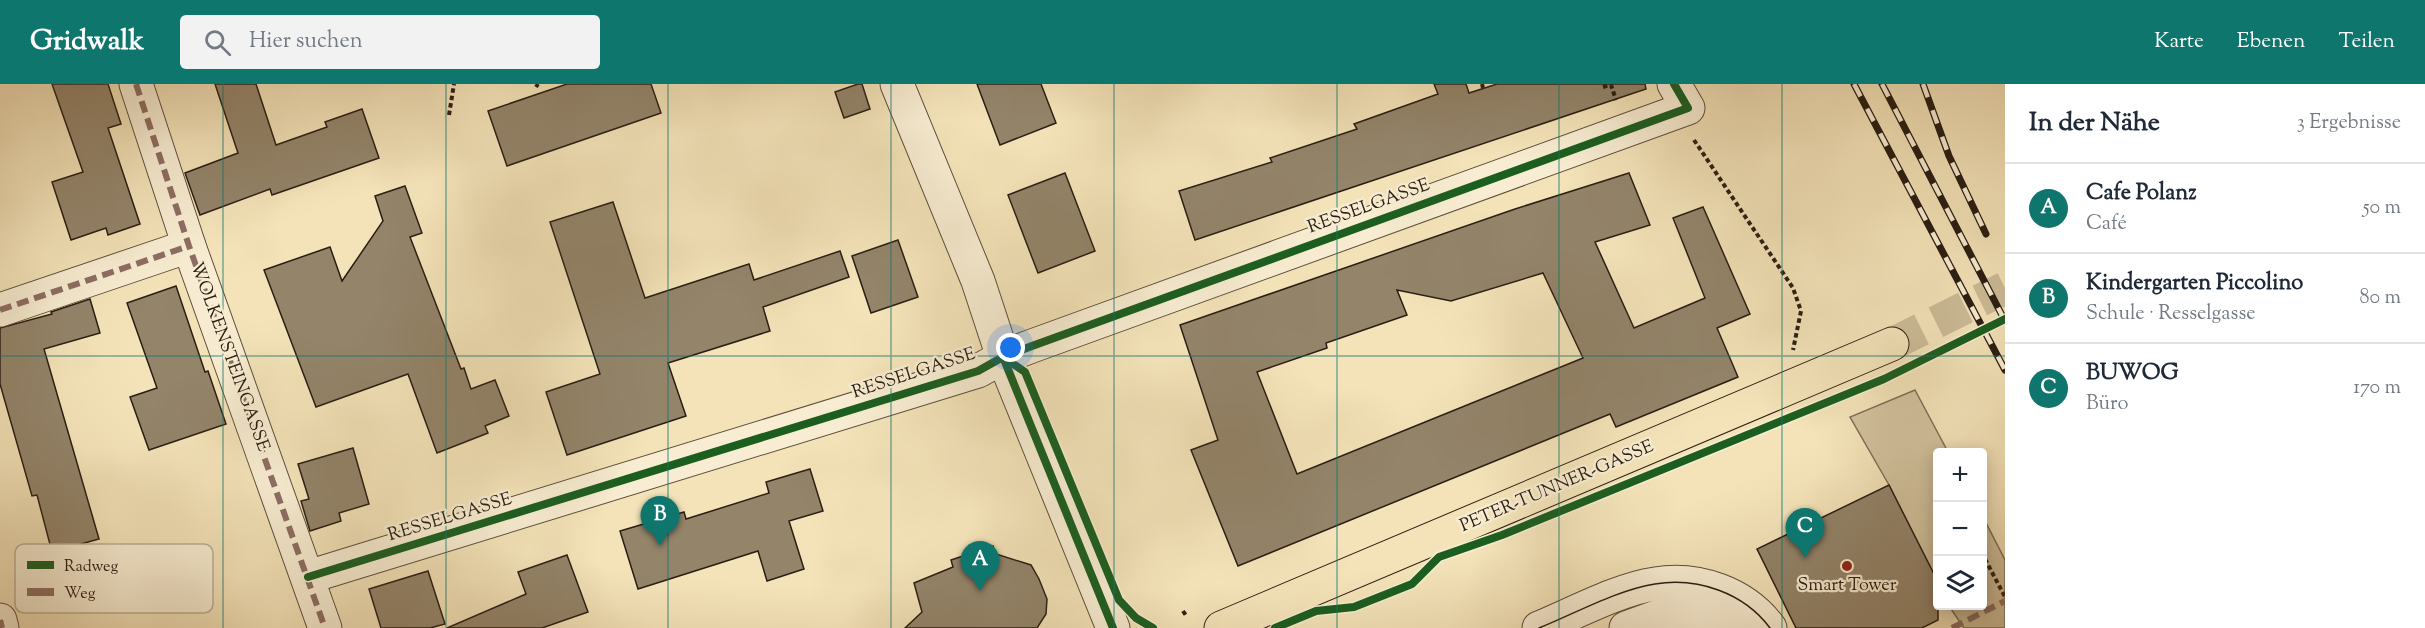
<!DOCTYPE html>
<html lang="de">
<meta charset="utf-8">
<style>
:root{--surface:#fff;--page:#f2f2f3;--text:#1f2937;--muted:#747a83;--line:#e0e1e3;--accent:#0f766e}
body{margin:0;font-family:"Sorts Mill Goudy",serif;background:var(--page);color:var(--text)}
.controls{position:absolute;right:18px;bottom:18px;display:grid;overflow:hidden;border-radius:6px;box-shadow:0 3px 15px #0003}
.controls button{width:54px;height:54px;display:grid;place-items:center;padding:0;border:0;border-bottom:2px solid var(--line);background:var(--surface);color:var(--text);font:30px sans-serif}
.you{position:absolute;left:1011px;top:264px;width:21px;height:21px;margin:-15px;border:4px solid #fff;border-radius:50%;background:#1a73e8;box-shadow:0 0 0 9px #1a73e833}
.badge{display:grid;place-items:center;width:39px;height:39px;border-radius:50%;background:var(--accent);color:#fff;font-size:20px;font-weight:700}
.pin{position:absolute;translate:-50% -50px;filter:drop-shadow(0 2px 3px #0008)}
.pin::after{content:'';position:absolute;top:32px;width:21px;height:18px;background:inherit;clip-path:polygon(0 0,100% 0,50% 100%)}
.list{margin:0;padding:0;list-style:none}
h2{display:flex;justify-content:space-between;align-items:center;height:78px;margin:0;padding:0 24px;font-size:26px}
h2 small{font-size:20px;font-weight:400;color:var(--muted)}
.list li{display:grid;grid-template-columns:39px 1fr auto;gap:18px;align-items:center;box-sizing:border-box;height:90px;padding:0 24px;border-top:2px solid var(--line)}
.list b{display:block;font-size:22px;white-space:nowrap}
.list p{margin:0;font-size:20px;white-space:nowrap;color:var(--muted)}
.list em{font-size:20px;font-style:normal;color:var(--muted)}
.icon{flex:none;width:33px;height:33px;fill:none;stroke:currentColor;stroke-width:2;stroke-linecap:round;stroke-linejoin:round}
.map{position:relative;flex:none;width:2005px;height:544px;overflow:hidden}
header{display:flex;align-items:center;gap:36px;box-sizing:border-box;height:84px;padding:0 30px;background:var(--accent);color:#fff}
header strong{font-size:28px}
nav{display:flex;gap:33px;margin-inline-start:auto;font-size:21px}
.search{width:420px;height:54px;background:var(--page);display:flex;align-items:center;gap:15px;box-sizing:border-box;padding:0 21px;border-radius:6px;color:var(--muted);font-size:22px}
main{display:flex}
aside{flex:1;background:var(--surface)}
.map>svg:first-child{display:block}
.green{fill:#d2c29d;stroke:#7e7058;stroke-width:1.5}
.building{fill:#93846a;stroke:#2a1e14;stroke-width:1.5;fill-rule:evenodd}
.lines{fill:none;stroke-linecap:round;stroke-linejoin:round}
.major-tunnel{stroke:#ccbc98;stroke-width:33;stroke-dasharray:33 16;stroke-linecap:butt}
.minor-casing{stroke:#5c4f3d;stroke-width:35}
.major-casing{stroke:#2a1e14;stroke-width:35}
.path{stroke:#2a1e14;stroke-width:4;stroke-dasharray:4.5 3;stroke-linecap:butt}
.minor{stroke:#f8edd2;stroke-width:33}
.major{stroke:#f4e3b9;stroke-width:33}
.tram{stroke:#2a1e14;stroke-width:1.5}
.rail-casing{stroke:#2a1e14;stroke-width:7}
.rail{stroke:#f8edd2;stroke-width:4.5;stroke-dasharray:14;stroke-linecap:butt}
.quiet{stroke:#8d6e63;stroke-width:6;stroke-dasharray:12 6;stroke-linecap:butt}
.cycleway-casing{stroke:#f8edd2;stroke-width:11}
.cycleway{stroke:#1b5e20;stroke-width:8}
.grid{fill:none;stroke:#0f766e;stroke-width:1.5;stroke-opacity:0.55}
.poi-dot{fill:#8f2418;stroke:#f8edd2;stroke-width:2}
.labels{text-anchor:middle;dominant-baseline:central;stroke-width:4.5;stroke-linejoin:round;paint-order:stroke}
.street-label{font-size:18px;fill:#2a1e14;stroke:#f8edd2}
.poi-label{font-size:18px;fill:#2a1e14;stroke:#f8edd2}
.key{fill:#f8edd2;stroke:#baaf99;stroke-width:1.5}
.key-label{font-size:16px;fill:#2a1e14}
</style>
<header>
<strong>Gridwalk</strong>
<div class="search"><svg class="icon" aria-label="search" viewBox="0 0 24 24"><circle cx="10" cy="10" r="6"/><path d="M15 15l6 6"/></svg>Hier suchen</div>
<nav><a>Karte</a><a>Ebenen</a><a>Teilen</a></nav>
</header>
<main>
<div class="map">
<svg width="2005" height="544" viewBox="0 0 2005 544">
<rect width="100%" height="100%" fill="#f4e3b9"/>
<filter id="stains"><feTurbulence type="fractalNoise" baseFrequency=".00333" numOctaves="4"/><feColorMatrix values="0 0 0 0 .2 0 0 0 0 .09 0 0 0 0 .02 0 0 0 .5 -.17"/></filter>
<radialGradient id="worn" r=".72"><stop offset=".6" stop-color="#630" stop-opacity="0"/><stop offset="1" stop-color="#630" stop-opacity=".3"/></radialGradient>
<g class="green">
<polygon points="1915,306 1948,368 1938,368 1937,498 1889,401 1850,333"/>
<polygon points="1983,433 2005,476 2005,544 1964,544 1949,522 1982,522"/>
</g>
<g class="building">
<polygon points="52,0 108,0 121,40 108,44 140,140 108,151 106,144 71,156 52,98 83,88"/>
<polygon points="215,0 256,0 276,61 327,43 325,38 362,25 379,74 272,111 270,105 200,131 185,89 238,69"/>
<polygon points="567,0 651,0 661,29 507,82 488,27"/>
<polygon points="858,0 862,0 870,25 844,34 835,8"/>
<polygon points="977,0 1041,0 1056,39 1000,61"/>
<polygon points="1434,0 1466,0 1469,9 1497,0 1645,0 1646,5 1195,156 1179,107 1272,78 1270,74 1357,45 1354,40 1438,10"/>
<polygon points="1065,89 1095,167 1038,189 1008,111"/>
<path d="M1629,89L1650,141L1595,158L1634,244L1705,214L1673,134L1703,123L1750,230L1717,244L1738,293L1616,343L1610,330L1238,482L1191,366L1218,356L1180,241L1515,125ZM1543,189L1583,274L1297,390L1257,288L1327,264L1326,259L1407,231L1397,206L1451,217Z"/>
<polygon points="405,102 422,149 410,153 461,285 464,284 471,305 495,296 509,332 485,342 488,349 437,369 408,290 316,323 264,186 330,163 342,197 383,137 375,112"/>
<polygon points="613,118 645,214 749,180 754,196 840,167 849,193 763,223 770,247 668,279 686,332 567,371 546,308 600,290 550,138"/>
<polygon points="898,156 918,213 871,229 852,172"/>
<polygon points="176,202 205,288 208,287 226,340 149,366 130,313 157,304 127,219"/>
<polygon points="90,215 100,249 44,265 99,455 52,468 37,411 32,412 0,300 0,244 52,230 51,228"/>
<polygon points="353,364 369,420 339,429 341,437 310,447 301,417 309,415 298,380"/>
<polygon points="810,385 823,427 789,437 804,485 767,497 758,467 638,505 620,447 684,428 686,435 769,409 766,398"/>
<polygon points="1889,401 1938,498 1938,536 1922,544 1796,544 1757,465"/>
<polygon points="993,462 996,470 1031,481 1039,495 1047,515 1046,530 1037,544 905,544 922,528 914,499 953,483 951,476"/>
<polygon points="567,471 588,528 542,544 447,544 526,510 518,488"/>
<polygon points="428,487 445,540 430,544 381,544 369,505"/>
</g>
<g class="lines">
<polyline class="major-tunnel" points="1892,260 2005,204"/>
<g class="minor-casing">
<g id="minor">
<polyline points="136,0 189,162 325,544"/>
<polyline points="897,0 978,197 1003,273 1113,544"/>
<polyline points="0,226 189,162"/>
<polyline points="308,493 978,287 1003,273 1032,262 1688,24 1674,0"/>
<polyline points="0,536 2,544"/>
<path d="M1539,544C1573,530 1619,505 1655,500C1698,493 1744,509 1770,544"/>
<polyline points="1626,544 1670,528 1696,529 1741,544"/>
</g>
</g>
<g class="major-casing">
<polyline id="major" points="1221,544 1892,260"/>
</g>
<g class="path">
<polyline points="1482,0 1483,4"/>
<polyline points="536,3 538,0"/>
<polyline points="1603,3 1611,1 1616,16"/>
<polyline points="449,31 454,0"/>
<polyline points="1694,56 1793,204 1801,227 1793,266"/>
<polyline points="1985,475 2005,513"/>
<polyline points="1183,527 1187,533"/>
</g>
<use href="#minor" class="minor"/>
<use href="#major" class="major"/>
<path class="tram" d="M1539,544C1576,529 1617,506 1655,500C1698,493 1744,509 1770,544"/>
<g class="rail-casing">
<g id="rail">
<polyline points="1854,0 2005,286"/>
<polyline points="1882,0 2005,237"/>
<polyline points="1923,0 1949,72 1986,150"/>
</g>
</g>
<use href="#rail" class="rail"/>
<g class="quiet">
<polyline points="136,0 189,162 325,544"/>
<polyline points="0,226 189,162"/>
<polyline points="0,536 2,544"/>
<polyline points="1952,544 2005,517"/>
</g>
<g class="cycleway-casing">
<g id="cycleway">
<polyline points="1003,273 1025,288 1119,516 1136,534 1153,544"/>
<polyline points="1003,273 1113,544"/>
<polyline points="308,493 978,287 1003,273 1032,262 1688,24 1674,0"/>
<polyline points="1275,544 1316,527 1354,523 1412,500 1439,473 1502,451 1884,295 2005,235"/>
</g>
</g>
<use href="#cycleway" class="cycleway"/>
</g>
<path class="grid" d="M223,0V544M446,0V544M668,0V544M891,0V544M1114,0V544M1337,0V544M1559,0V544M1782,0V544M0,272H2005"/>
<circle class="poi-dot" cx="1847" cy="482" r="6"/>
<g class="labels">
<g class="street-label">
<text transform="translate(1369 123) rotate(-20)">RESSELGASSE</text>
<text transform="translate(229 273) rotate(70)">WOLKENSTEINGASSE</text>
<text transform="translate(914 290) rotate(-18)">RESSELGASSE</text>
<text transform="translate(1557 403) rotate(-23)">PETER-TUNNER-GASSE</text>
<text transform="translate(450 434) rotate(-17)">RESSELGASSE</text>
</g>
<g class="poi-label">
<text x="1847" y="502">Smart Tower</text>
</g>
</g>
<rect x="15" y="460" width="198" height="69" rx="9" class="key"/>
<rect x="27" y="477" width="27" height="8" fill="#1b5e20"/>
<rect x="27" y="504" width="27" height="8" fill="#8d6e63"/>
<g class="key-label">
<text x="64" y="487">Radweg</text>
<text x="64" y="514">Weg</text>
</g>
<rect width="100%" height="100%" filter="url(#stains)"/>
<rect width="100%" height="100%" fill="url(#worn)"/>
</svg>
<div class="controls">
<button>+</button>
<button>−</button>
<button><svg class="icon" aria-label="layers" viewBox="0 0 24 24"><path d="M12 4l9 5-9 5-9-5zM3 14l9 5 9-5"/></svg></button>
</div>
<div class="you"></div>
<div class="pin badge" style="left:980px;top:507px">A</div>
<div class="pin badge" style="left:660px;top:462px">B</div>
<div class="pin badge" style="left:1805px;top:474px">C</div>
</div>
<aside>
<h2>In der Nähe<small>3 Ergebnisse</small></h2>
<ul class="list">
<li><span class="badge">A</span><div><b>Cafe Polanz</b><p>Café</p></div><em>50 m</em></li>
<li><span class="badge">B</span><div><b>Kindergarten Piccolino</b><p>Schule · Resselgasse</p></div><em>80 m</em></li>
<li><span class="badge">C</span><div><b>BUWOG</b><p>Büro</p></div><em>170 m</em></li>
</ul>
</aside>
</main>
